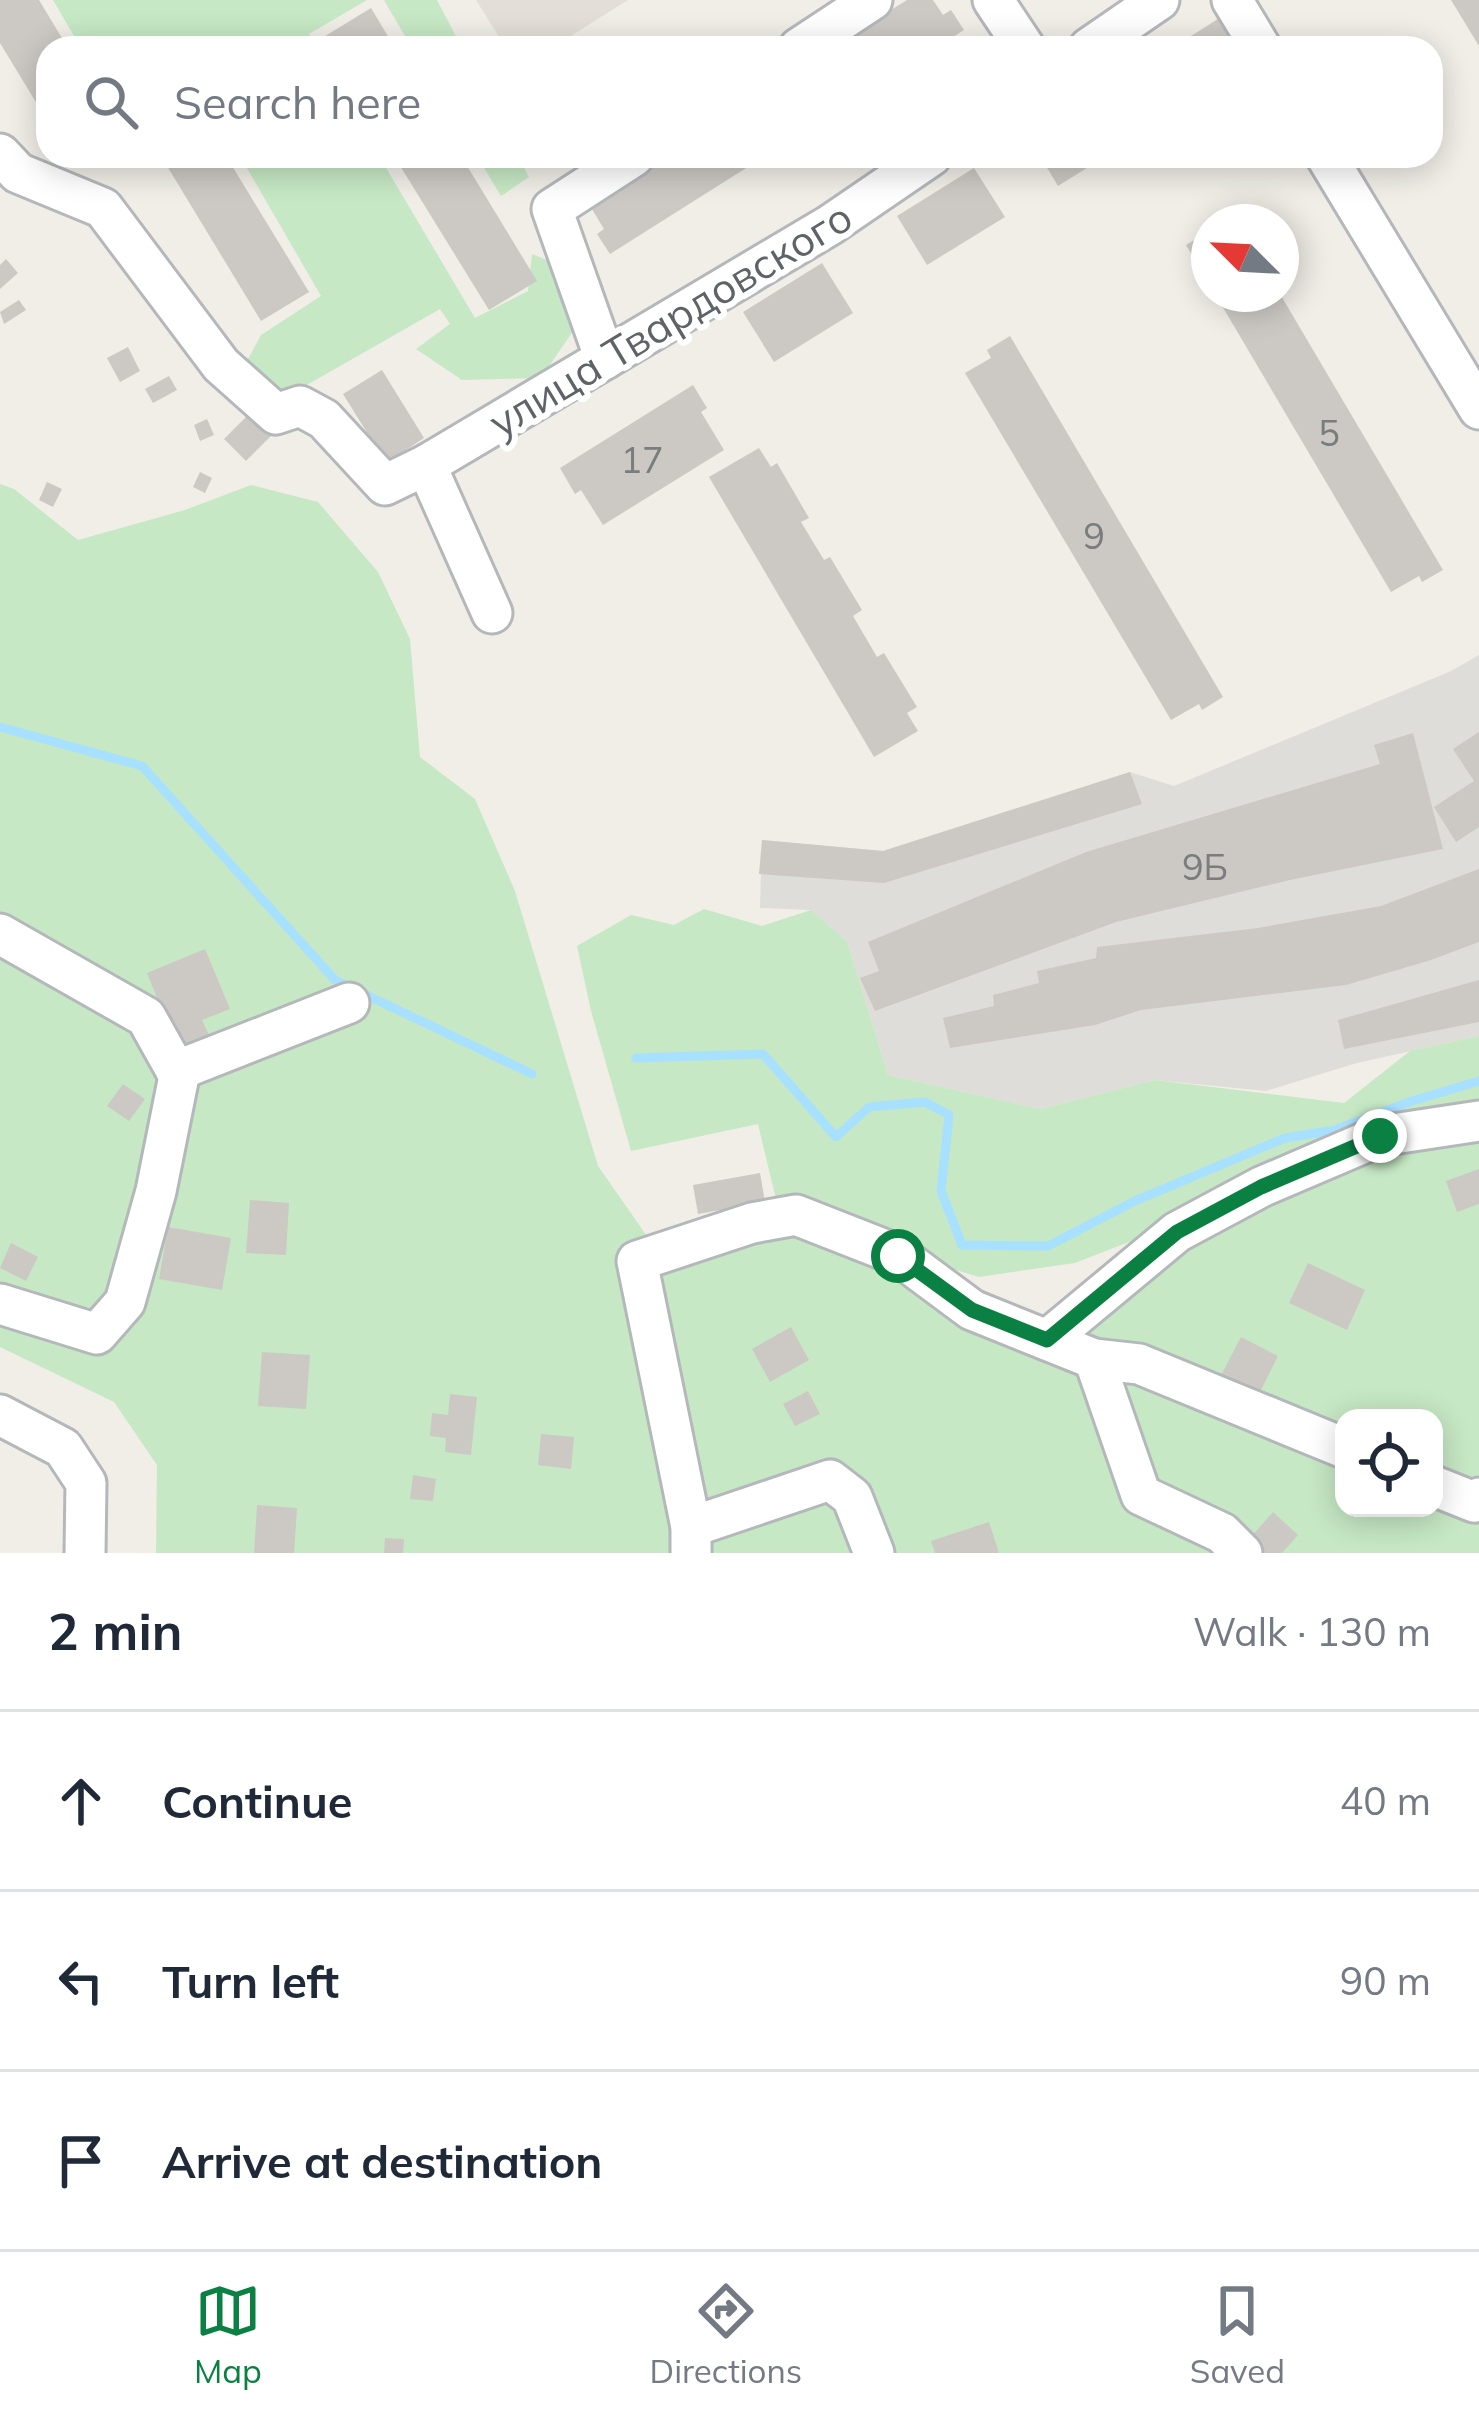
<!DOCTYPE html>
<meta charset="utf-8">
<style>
:root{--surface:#fff;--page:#f6f6f7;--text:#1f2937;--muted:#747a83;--line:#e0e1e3;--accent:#0b8043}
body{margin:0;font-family:Mulish,sans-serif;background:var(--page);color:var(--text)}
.controls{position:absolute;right:36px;bottom:36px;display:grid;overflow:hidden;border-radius:24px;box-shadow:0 6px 30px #0003}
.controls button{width:108px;height:108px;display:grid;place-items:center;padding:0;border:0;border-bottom:3px solid var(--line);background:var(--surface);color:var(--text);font:60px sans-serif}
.compass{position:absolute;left:1191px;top:204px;width:108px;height:108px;border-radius:50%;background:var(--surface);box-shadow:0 6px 30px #0003;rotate:294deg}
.stop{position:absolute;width:36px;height:36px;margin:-27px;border:9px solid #0b8043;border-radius:50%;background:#fff}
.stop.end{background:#0b8043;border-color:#fff;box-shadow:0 3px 12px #0008}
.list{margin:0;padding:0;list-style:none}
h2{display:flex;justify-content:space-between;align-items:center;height:156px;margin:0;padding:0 48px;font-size:51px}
h2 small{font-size:39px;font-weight:400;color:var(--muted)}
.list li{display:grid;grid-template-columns:78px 1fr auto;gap:36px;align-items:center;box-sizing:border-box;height:180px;padding:0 48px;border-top:3px solid var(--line)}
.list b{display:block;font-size:45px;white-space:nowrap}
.list em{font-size:39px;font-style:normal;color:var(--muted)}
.icon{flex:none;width:66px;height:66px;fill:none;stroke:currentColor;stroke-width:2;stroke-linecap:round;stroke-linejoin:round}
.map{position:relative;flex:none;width:1479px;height:1553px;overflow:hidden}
.search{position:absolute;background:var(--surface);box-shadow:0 6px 30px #0003;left:36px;right:36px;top:36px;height:132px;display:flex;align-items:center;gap:30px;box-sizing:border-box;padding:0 42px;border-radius:36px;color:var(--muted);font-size:45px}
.sheet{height:696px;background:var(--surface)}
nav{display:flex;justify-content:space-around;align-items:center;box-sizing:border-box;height:168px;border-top:3px solid var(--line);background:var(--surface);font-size:33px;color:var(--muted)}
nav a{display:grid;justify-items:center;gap:6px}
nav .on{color:var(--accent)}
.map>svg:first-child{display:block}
.industrial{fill:#dfddd9}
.education{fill:#e3dfd8}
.green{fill:#c6e8c4;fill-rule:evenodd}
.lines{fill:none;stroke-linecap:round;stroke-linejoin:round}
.stream{stroke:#a8e0ff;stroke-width:9}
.building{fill:#ccc9c4}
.minor-casing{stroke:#b4b8bb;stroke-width:45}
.minor{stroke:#fff;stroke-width:39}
.route{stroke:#0b8043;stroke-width:15}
.labels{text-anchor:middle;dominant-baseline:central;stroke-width:12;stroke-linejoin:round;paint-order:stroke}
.number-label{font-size:36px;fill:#7a7c7e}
.street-label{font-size:42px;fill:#5e6367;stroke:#fff}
</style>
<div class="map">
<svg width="1479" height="1553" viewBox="0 0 1479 1553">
<rect width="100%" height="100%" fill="#f0eee7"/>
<polygon class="industrial" points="1479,655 1479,1036 1357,1063 1266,1091 1155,1080 1040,1109 888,1075 847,941 811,910 760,908 762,840 883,851 1130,772 1174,786 1451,671"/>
<polygon class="education" points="476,0 628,0 552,48 506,48"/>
<g class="green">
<polygon points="53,0 367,0 309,34 316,48 81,48"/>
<polygon points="384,0 437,0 462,48 412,48"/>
<polygon points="240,156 379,156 475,318 528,291 532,254 569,269 588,309 541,378 462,380 416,349 450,324 440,309 277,402 239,376 261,335 321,296"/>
<polygon points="477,156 518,156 529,177 501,196"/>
<path d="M0,484L14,489L78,540L185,510L251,485L318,502L378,572L410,639L420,757L475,799L515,891L598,1166L651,1242L779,1212L758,1124L631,1151L591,1011L577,946L631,915L674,925L704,909L762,926L811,910L847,941L888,1075L1040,1109L1155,1080L1344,1103L1410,1051L1479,1036V1553H156L157,1465L114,1402L0,1347ZM1139,1238L1044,1330L926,1261L979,1277L1075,1263ZM1344,1418H1434V1508H1344Z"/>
</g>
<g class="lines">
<g class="stream">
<polyline points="0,727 142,766 335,980 532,1074"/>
<polyline points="636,1058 763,1054 836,1137 869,1107 925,1102 949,1115 941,1191 962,1245 1048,1246 1135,1201 1285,1138 1335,1130 1412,1101 1479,1081"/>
</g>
</g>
<g class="building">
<polygon points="0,0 39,0 68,48 48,48 48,122 0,43"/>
<polygon points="907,0 933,0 943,15 951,10 964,30 936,48 830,48"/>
<polygon points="1451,0 1479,0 1479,46"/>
<polygon points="371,8 395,48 328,48 322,38"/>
<polygon points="1229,12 1251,48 1172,48"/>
<polygon points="161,156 226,156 309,292 261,321"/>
<polygon points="394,156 461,156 537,281 489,310"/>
<polygon points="659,156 765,156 610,254 597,234 604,229 587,201"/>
<polygon points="1040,156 1106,156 1058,186"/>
<polygon points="974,168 1005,217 927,265 897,216"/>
<polygon points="1209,231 1209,284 1186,245"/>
<polygon points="6,259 18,273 0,289 0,265"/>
<polygon points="822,263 853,313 774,362 743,312"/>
<polygon points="1215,294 1280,294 1443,570 1422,582 1419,576 1391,592"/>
<polygon points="19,300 26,310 4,324 0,312"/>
<polygon points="1010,336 1223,697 1202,710 1199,704 1171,720 965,373 991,358 987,350"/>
<polygon points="128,347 140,371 120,382 107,358"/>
<polygon points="382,370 424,438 386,463 343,394"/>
<polygon points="169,376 177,390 153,403 145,389"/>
<polygon points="693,385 707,408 701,412 724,450 603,525 581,490 575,494 560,468"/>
<polygon points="249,414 271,436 246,461 224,439"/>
<polygon points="207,419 214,435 200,441 194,425"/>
<polygon points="759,448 771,467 777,463 809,518 801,522 824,560 830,557 862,610 853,616 877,657 884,653 917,707 907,713 918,731 874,757 709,477"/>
<polygon points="200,472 212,478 205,493 193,487"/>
<polygon points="47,482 62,489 53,507 39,500"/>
<polygon points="1479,732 1479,827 1456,842 1434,807 1474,781 1453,749"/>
<polygon points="1413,733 1443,849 1290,880 1116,922 875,1011 860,978 879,971 868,942 1086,852 1380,764 1374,745"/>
<polygon points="1130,772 1142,804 884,883 759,874 762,840 883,851"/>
<polygon points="1479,869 1479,942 1431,960 1346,985 1141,1010 1095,1025 950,1048 943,1018 994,1006 993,995 1039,983 1037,971 1096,958 1097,947 1258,928 1381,906"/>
<polygon points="205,949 230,1009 202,1020 209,1035 191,1043 198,1060 180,1067 170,1030 147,973"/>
<polygon points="1479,980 1479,1022 1344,1049 1338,1020"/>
<polygon points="123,1084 145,1099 129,1121 107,1106"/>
<polygon points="1479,1169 1479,1204 1457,1212 1446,1181"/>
<polygon points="760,1173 765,1202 698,1214 693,1185"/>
<polygon points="250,1200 289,1203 286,1255 246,1253"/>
<polygon points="168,1227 231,1238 222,1290 159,1279"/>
<polygon points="11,1243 38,1257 26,1281 0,1268"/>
<polygon points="1308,1263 1365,1290 1347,1330 1289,1303"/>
<polygon points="791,1327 809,1360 770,1382 752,1349"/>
<polygon points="1241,1337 1278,1356 1255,1402 1217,1383"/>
<polygon points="262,1352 310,1355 306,1409 258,1406"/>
<polygon points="808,1391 820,1414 795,1426 783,1404"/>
<polygon points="450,1394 477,1397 471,1455 445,1452 446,1438 430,1436 432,1413 448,1415"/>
<polygon points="541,1434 574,1437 571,1469 538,1465"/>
<polygon points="413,1475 436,1479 433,1501 410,1499"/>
<polygon points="257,1505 297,1508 294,1553 254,1553"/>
<polygon points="1273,1512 1298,1535 1282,1553 1264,1553 1249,1539"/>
<polygon points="989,1522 999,1553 935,1553 931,1541"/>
<polygon points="385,1538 404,1539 403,1553 384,1553"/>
</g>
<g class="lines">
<g class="minor-casing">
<g id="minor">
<polyline points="993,0 1025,48"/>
<polyline points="1232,0 1261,48"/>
<polyline points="799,48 872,0"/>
<polyline points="1089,48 1159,0"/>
<polyline points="0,154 18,173 103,208 221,365 276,414 300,406 324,419 385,485 426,465 830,225 931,156"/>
<polyline points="1326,156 1479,409"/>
<polyline points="605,359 552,209 634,156"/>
<polyline points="426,465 492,613"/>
<polyline points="0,934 146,1017 179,1076 156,1191 125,1302 97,1334 0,1304"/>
<polyline points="176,1071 349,1003"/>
<polyline points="1047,1340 1177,1232 1261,1187 1380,1136 1479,1121"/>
<polyline points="1094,1359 1141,1495 1222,1533 1242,1553"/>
<polyline points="0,1415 63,1448 86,1483 85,1553"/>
<polyline points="1434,1486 1474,1502 1479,1498"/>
<polyline points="691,1527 830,1480 852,1497 874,1553"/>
<polyline points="691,1553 691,1527 637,1261 752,1223 796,1215 898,1255 972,1310 1094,1359 1139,1364 1344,1448"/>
</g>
</g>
<use href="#minor" class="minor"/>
</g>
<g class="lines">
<polyline class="route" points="898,1256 972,1310 1047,1340 1177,1232 1261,1187 1380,1136"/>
</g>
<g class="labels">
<g class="number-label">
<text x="1329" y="432">5</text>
<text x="642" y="459">17</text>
<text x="1094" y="535">9</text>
<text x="1205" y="866">9Б</text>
</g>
<g class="street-label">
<text transform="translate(670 319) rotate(-31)">улица Твардовского</text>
</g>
</g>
</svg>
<div class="controls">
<button><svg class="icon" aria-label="locate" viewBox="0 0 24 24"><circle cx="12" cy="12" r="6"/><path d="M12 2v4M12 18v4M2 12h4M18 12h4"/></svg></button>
</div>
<svg class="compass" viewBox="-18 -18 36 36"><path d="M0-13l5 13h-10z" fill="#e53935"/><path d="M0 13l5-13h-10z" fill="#747a83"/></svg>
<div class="stop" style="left:898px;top:1256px"></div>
<div class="stop end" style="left:1380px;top:1136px"></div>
<div class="search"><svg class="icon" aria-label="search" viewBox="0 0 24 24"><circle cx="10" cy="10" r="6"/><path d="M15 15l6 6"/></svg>Search here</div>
</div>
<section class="sheet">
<h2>2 min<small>Walk · 130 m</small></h2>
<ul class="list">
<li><svg class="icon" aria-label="ahead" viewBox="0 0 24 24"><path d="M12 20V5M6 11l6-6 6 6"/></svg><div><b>Continue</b></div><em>40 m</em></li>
<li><svg class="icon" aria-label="left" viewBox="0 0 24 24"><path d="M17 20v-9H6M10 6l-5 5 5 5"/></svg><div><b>Turn left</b></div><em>90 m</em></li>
<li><svg class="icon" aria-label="arrive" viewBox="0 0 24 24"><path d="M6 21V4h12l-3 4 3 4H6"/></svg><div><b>Arrive at destination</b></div></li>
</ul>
</section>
<nav>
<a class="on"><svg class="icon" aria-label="map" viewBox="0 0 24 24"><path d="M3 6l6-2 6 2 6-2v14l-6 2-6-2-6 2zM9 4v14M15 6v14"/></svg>Map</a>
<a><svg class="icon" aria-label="directions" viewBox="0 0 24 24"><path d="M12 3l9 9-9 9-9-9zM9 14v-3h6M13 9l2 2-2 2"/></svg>Directions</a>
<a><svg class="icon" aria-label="saved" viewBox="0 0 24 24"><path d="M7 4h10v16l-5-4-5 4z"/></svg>Saved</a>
</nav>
